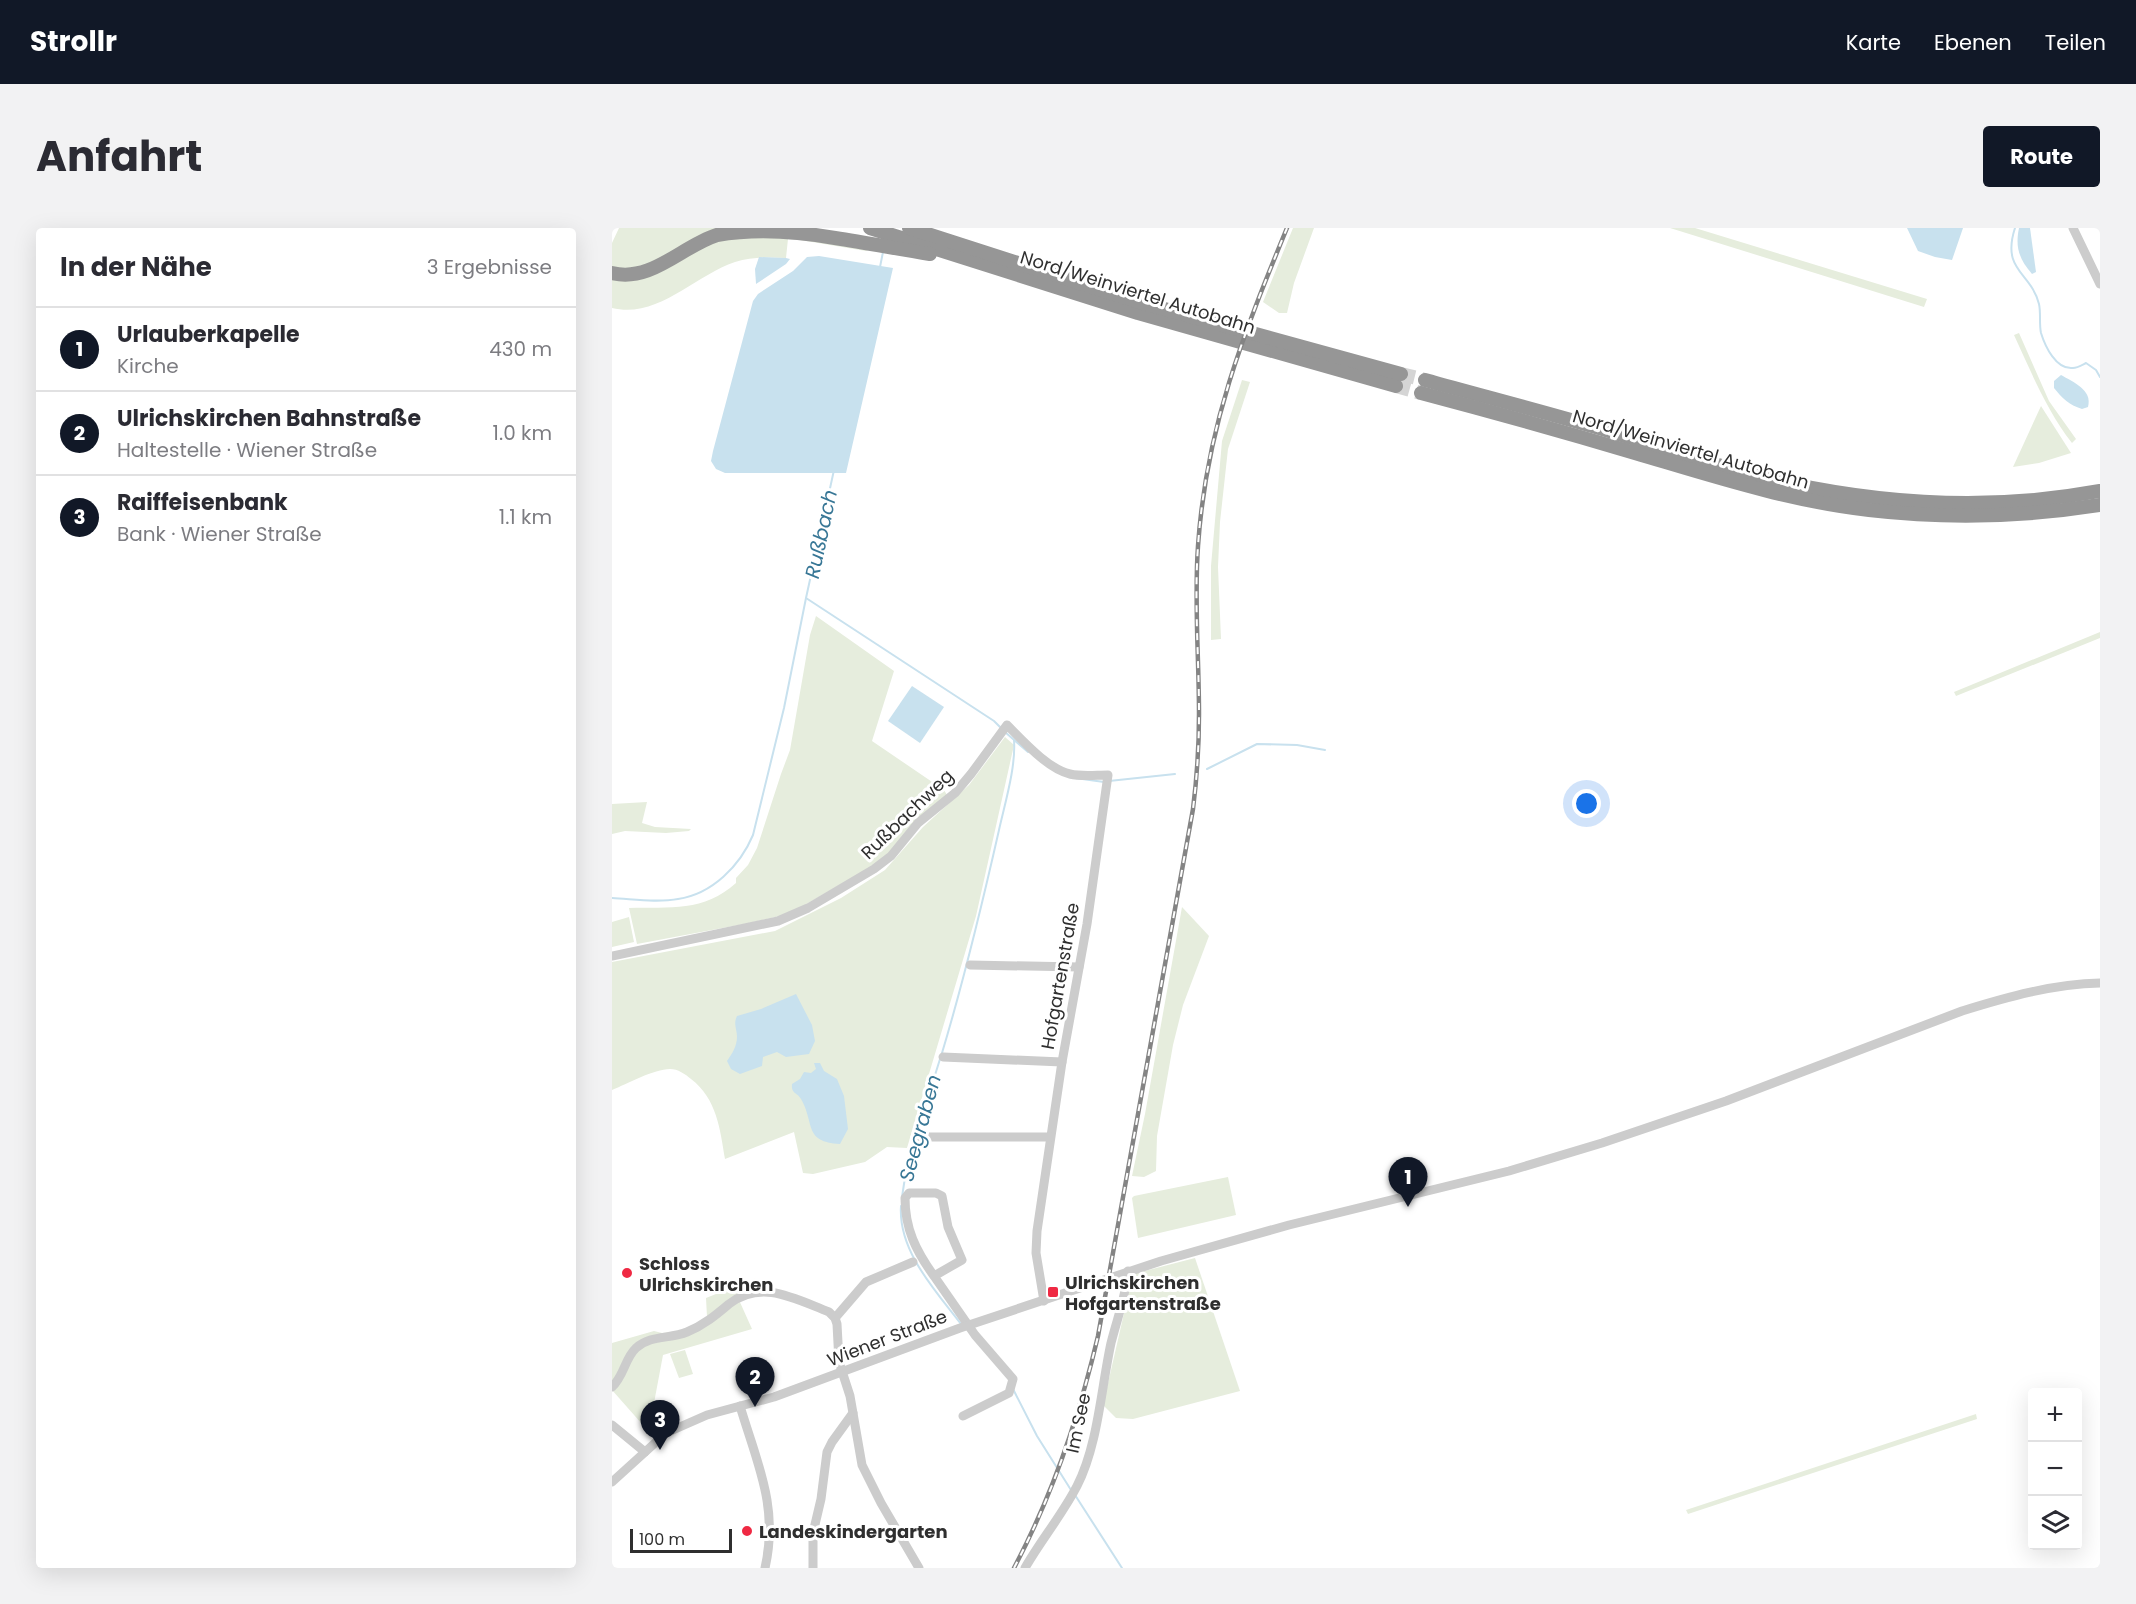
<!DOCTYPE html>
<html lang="de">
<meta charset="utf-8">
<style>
:root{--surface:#fff;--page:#f2f2f3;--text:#2b2b33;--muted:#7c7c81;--line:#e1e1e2;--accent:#111827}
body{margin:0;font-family:Poppins,sans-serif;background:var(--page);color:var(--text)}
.controls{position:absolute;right:18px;bottom:18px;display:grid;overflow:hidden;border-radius:6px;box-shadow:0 6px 24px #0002}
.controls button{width:54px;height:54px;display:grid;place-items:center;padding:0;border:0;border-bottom:2px solid var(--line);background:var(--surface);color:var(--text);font:30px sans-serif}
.scale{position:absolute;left:18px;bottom:15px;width:102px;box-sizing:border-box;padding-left:6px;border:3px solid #2f2f2f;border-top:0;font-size:16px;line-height:21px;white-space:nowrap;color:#2f2f2f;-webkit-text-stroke:4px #fff;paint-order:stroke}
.you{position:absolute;left:975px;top:576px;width:21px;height:21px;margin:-15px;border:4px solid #fff;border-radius:50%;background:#1a73e8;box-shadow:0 0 0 9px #1a73e833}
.badge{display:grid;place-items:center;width:39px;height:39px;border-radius:50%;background:var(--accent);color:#fff;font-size:20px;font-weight:700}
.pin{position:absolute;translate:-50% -50px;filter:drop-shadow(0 2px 3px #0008)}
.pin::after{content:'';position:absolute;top:32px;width:21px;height:18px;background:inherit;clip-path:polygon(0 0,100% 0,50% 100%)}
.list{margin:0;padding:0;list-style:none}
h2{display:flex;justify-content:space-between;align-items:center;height:78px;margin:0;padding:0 24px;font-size:26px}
h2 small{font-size:20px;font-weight:400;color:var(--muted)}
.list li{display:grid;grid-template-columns:39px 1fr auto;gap:18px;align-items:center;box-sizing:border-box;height:84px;padding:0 24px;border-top:2px solid var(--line)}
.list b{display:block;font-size:22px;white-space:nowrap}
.list p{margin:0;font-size:20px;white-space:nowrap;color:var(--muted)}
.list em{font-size:20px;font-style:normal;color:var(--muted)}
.icon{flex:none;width:33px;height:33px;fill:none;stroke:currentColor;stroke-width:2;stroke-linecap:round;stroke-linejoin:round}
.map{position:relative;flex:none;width:1488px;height:1340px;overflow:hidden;border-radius:6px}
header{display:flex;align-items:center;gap:36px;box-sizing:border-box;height:84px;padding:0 30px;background:var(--accent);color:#fff}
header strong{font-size:28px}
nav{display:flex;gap:33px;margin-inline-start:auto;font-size:21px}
.intro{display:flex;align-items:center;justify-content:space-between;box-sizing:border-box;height:144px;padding:0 36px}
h1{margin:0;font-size:42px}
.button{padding:15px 27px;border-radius:6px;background:var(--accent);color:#fff;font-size:21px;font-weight:700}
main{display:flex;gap:36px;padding:0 36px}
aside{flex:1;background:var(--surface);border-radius:6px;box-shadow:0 6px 24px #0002}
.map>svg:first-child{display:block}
.green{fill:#e6eddd}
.water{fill:#c8e1ee}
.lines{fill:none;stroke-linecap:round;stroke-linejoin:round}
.stream{stroke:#c8e1ee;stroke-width:2}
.highway-tunnel{stroke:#d5d5d5;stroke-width:14;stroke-dasharray:14 7;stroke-linecap:butt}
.minor{stroke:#ccc;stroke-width:9}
.highway{stroke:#969696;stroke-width:14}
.rail-casing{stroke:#848484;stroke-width:4.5}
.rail{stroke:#fff;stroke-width:2;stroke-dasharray:7;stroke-linecap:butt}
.poi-dot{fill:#ef2943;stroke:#fff;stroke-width:2}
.labels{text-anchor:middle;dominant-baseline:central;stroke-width:6;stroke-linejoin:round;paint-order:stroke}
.street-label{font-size:18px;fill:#2f2f2f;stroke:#fff}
.poi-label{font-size:18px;font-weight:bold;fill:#2f2f2f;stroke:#fff;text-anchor:start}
.water-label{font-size:20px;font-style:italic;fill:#387796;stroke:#fff}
</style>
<header>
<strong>Strollr</strong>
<nav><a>Karte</a><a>Ebenen</a><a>Teilen</a></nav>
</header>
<div class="intro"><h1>Anfahrt</h1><a class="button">Route</a></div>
<main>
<aside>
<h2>In der Nähe<small>3 Ergebnisse</small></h2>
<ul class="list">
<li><span class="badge">1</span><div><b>Urlauberkapelle</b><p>Kirche</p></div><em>430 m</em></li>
<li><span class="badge">2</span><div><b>Ulrichskirchen Bahnstraße</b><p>Haltestelle · Wiener Straße</p></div><em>1.0 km</em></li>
<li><span class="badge">3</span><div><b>Raiffeisenbank</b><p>Bank · Wiener Straße</p></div><em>1.1 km</em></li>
</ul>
</aside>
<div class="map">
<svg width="1488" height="1340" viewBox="0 0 1488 1340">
<rect width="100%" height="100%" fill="#fff"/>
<g class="green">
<polygon points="7,0 114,0 23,42 0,39 0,15"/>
<polygon points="681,0 702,0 682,55 675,85 667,85 651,74"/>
<polygon points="1058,0 1083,0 1315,71 1312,79"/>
<path d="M144,5L259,21L254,23L188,12L176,11L174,30C156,29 140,29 123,34C82,48 46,91 0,80V50L98,15Z"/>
<path d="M1407,105L1437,173L1464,211L1460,215C1435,183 1419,144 1402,107Z"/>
<polygon points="630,152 638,154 616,221 608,294 606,339 609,411 599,412 599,338 610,213"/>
<polygon points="1429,178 1459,225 1427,235 1401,239"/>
<path d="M204,388L282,443L260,513L332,562L335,567L269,633L177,686L132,696L25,716L17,680C58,679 92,684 124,655V650L136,637L145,620L169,546L178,522L198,407Z"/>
<polygon points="1488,404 1488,410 1344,468 1342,464"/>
<path d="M393,509L402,517L364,688L295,920L275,919L253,934L201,946L191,945L182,904L113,931C108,901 105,871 79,851C73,846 66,841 58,841C42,841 15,856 0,862V734L163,703L229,670L273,642L311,599L357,557Z"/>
<polygon points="35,574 30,595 43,599 79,601 77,603 54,605 13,603 0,606 0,576"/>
<polygon points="570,679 597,708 571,777 561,817 545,908 544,943 532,949 520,948 533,886"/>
<polygon points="17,689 22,714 0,719 0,694"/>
<polygon points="616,949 624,987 526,1010 520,970 522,968"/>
<polygon points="583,1030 628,1163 521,1191 504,1190 491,1177 521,1046"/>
<polygon points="144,1050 146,1055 138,1066 127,1072 140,1101 51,1127 42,1175 45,1183 30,1196 0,1162 0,1115 42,1103 50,1105 71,1103 95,1089 94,1070"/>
<polygon points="73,1122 81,1146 67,1150 58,1126"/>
<polygon points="1364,1186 1365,1191 1076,1286 1074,1282"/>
</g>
<g class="water">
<polygon points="1295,0 1351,0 1340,32 1323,29 1306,23"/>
<path d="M1407,0H1418L1424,44L1420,46C1407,31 1403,19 1407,0Z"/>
<polygon points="207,28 281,40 234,245 113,245 104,241 99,233 101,223 141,73 146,66 181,43 195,29"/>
<polygon points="147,29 174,30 178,31 174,36 144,56 143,41"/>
<path d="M1449,147C1461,154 1481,162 1476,179L1470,181C1457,177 1450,170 1442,160V153Z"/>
<polygon points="300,458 332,479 308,515 276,493"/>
<path d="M184,766L200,797L203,813L197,826L174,829L165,824L151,829L150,838L128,846L119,841L115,833C120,826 125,818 125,809C125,801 121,796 125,788L149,781Z"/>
<path d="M202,835H208L212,843L225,851L232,868L236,901L228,916C191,914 203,895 189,871C185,864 179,866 180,856L188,851L192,844L199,845L204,841Z"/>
</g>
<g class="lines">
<g class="stream">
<path d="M1403,0C1389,43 1419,44 1427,76C1429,85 1427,96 1429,105C1433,118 1444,142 1461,140C1465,140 1470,137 1474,135L1484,142L1488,149"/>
<polyline points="268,39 271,24"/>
<polyline points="194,370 382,493 389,500"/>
<polyline points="393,504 416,524"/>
<polyline points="595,541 645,516 685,517 713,522"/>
<polyline points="456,549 492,554"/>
<polyline points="497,553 563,546"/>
<path d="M0,670C21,671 44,675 66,671C100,666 128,638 141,607L172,480L194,370L222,242"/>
<path d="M330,825C352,752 370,677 387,602C393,575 404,539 402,512"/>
<polyline points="305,905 328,831"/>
<polyline points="290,969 294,943 303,911"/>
<path d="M289,978C286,1023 323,1062 349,1096"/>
<polyline points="401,1161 425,1208 459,1262"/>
<polyline points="463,1267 510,1340"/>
</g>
<g class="highway-tunnel">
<polyline points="789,146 813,152"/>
<polyline points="784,158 809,165"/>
</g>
<g class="minor">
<polyline points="1461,0 1488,56"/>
<path d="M0,728L166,693L196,680L262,641L279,628L306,595L343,565L359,546L395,497C411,513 436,541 458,546C470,549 484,547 496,547L475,696L450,834L425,1003L424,1025L432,1073"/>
<polyline points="358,737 467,739"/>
<polyline points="331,829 450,834"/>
<polyline points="306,909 438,909"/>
<path d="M322,1048C304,1023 293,1001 293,970L297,965H324L330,968L336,999L350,1032L322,1048L363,1107L401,1151L397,1165L351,1188"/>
<polyline points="223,1090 254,1054 301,1034"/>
<path d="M0,1159C12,1148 13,1130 24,1120C38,1107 58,1111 75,1104C92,1097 104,1087 117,1076C150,1051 183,1071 217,1084L223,1090L225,1096L227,1134L238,1168L250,1237L269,1275L307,1340"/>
<path d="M128,1178C145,1235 167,1279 153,1340"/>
<polyline points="0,1197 33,1224"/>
<path d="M0,1254L54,1205L95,1187L162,1169L348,1100L549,1033L677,997L897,943L990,915L1114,873L1350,783C1395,769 1441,756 1488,755"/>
<polyline points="201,1340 201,1305 209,1271 215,1224 220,1214 241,1185"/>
<path d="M413,1340C429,1312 450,1287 465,1258C486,1217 489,1161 499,1115C505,1091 514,1068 516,1043"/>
</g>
<g class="highway">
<polyline points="258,0 526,85 784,158"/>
<polyline points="297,0 527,74 789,146"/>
<path d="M0,45C39,55 70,18 105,7C145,0 183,3 223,10C255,15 287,21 318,26"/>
<path d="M813,152C874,169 936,185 997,203C1056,221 1115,242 1176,255C1278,277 1385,282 1488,263"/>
<path d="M809,165C881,184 952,204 1023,225C1101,248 1177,273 1257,282C1334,291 1412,289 1488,277"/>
</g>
<g class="rail-casing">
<path id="rail" d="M402,1340C441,1266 467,1189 486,1108L581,581C585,549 587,518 587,486C587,429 582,374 586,318C594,200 631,107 675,0"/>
</g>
<use href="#rail" class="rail"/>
</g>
<g class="poi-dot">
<circle cx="15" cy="1045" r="6"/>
<rect x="435" y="1058" width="12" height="12" rx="3"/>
<circle cx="135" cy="1303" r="6"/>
</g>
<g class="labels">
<g class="street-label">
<text transform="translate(526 64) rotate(17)">Nord/Weinviertel Autobahn</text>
<text transform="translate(1079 221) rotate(16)">Nord/Weinviertel Autobahn</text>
<text transform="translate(295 586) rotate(-44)">Rußbachweg</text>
<text transform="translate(448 748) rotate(-80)">Hofgartenstraße</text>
<text transform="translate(275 1110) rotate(-21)">Wiener Straße</text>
<text transform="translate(466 1195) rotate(-78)">Im See</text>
</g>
<g class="poi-label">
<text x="27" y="1035">Schloss<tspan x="27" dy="21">Ulrichskirchen</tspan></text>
<text x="453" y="1054">Ulrichskirchen<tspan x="453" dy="21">Hofgartenstraße</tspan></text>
<text x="147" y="1303">Landeskindergarten</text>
</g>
<g class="water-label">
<text transform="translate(209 306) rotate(-78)">Rußbach</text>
<text transform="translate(308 900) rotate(-75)">Seegraben</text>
</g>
</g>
</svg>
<div class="controls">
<button>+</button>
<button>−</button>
<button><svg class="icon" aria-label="layers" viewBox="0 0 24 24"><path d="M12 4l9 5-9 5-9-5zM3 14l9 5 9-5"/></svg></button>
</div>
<div class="scale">100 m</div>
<div class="you"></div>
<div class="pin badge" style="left:796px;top:979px">1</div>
<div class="pin badge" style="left:143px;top:1179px">2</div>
<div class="pin badge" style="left:48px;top:1222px">3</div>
</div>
</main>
